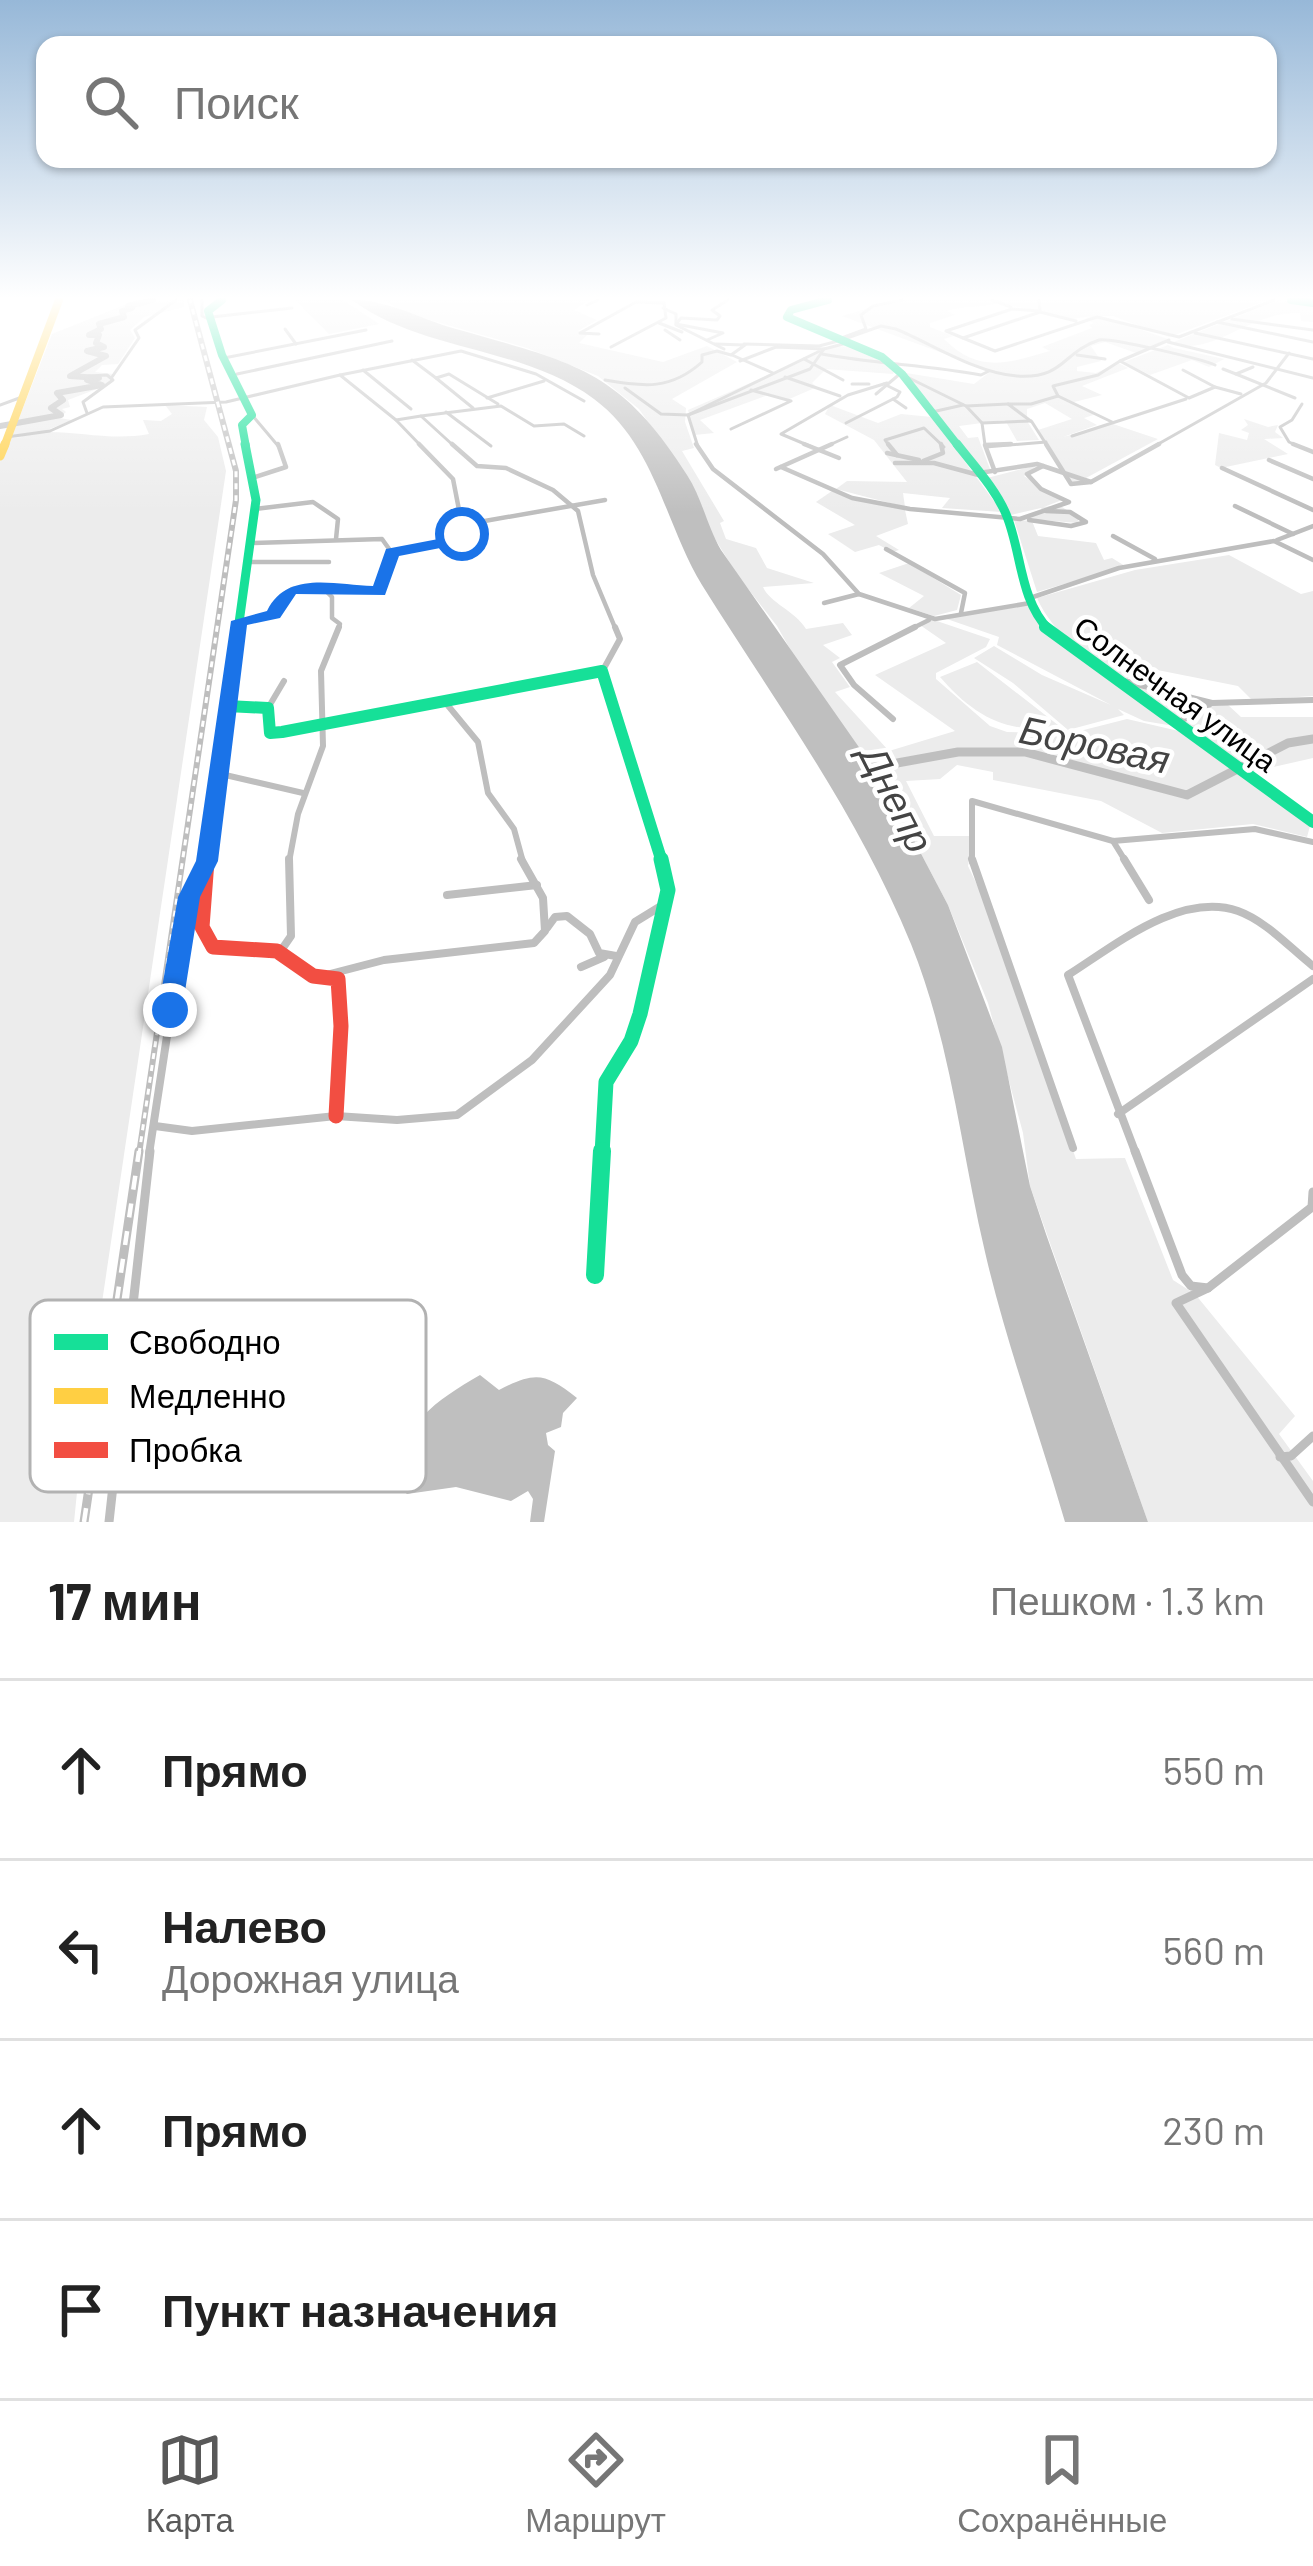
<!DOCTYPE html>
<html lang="ru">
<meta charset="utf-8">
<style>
:root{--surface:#fff;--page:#f2f2f2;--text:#222;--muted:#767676;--line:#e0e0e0;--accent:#595959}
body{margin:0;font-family:Barlow,sans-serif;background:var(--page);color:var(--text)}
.stop{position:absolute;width:36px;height:36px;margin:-27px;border:9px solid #1a73e8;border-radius:50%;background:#fff}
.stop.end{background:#1a73e8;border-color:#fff;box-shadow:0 3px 12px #0008}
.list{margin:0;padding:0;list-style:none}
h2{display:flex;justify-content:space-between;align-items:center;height:156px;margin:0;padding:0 48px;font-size:51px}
h2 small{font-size:39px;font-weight:400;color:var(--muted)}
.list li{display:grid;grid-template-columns:78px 1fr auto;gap:36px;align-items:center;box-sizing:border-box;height:180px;padding:0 48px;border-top:3px solid var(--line)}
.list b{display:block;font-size:45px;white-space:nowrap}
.list p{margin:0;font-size:39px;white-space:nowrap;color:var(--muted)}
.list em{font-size:39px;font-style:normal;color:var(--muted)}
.icon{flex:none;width:66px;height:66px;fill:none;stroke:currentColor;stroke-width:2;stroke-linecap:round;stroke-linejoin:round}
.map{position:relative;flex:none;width:1313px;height:1522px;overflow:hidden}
.search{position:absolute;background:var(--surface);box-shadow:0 3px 9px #0004;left:36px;right:36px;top:36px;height:132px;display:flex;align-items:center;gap:30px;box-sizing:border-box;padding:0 42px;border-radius:24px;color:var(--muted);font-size:45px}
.sheet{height:876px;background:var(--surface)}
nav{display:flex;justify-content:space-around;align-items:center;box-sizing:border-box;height:168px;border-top:3px solid var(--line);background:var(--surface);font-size:33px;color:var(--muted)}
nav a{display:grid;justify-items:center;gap:6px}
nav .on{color:var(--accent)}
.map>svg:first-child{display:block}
.green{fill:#ececec;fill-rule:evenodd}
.water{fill:#bfbfbf}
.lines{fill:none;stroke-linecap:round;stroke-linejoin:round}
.stream{stroke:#bfbfbf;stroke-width:3}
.river-far1{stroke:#bfbfbf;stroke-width:6}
.river{stroke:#bfbfbf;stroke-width:9}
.street-far4{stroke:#bebebe;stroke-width:3}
.street-far3{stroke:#bebebe;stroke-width:4.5}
.street-far2{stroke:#bebebe;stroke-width:6}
.street-far1{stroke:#bebebe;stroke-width:8}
.street{stroke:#bebebe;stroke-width:9}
.fast-far4{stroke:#16e098;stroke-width:8}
.fast-far3{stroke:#16e098;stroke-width:9}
.fast-far2{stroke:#16e098;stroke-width:12}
.fast-far1{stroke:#16e098;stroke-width:15}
.fast{stroke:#16e098;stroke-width:18}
.slow-far1{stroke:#ffcf43;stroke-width:8}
.slow{stroke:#ffcf43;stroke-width:9}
.jam{stroke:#f24e42;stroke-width:15}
.rail-far1-casing{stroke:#bebebe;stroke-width:6}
.rail-casing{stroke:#bebebe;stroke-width:9}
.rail-far1{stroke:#fff;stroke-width:3;stroke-dasharray:6;stroke-linecap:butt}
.rail{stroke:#fff;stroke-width:4.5;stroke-dasharray:14;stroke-linecap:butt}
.route{fill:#1a73e8}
.labels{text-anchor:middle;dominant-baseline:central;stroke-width:9;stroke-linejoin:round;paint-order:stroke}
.far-street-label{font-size:30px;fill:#000;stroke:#fff}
.water-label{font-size:39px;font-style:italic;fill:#444;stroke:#fff}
.key{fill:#fff;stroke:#b2b2b2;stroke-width:3}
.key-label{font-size:33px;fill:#000}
</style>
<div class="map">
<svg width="1313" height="1522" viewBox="0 0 1313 1522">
<rect width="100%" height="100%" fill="#fff"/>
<g class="green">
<path d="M184,300V307L144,317L130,330L135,338L118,364L102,365L95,372L113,374L110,384L68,400L70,407L62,409L66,412L59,418L72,420L42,432C80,431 111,441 149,434L143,420L161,421L172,414L165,405L207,407L204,420L218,437L226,471L84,1423L74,1522H0V461L8,438L23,437L12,436L52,334L132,302Z"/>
<polygon points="295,300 343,300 379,324 329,334"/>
<path d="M383,300H590L574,310L597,320L578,331L588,334L579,343L663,362L707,346L737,362L672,399L686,408L685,422L694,448L682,451L724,521L720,523L726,539L756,548L767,568L814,583L763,587C770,603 795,611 806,629L843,623L852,635L823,645L840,658L832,662L850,687L835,692L889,751L955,731L875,675L946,643L920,625L931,619L990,639L986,647L936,673V679L990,726L1007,732L1072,733L1127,719L1183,732L1310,826L1307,837L1253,824L1162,833L1101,801L993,780V772L957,765L940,779L906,781L934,836H973L968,866L987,906L1076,1159L1125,1158L1173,1280L1195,1294L1295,1416L1279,1434L1313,1481V1522H1148L1030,1186L1023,1133L988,1003L948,905L884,783L798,663L777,626L738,576L705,523L693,487L639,409L598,376L527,348L406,313Z"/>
<path d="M897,300H1268L1169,337L1113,316H1101L1168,339L1136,353L1105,342L1091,346L1101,361L1077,367V371L1096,373L1118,363L1128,368L1082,386L1102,395L1074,402L1096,414L1084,418L1097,425L1063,437L1113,424L1158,439L1086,478L1080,476L1081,482H1071L1038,430L1072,419L1045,403L1027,409V421L1039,440L1017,441L1005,420L959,426L968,438L978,437L990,469L982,471L906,373L974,384L991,371L842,316ZM1000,303L1073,319L1091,316L1085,319L1094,323L1089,325L1092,328L1042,347L1050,351C1008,363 979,374 944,339L953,336L930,327V323L955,315L947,311C963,305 982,308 1000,303Z"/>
<path d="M1279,300L1313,305V322L1301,321L1300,313C1248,311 1213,358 1171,343Z"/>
<polygon points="1168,345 1174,348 1224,359 1209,367 1192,360 1150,375 1124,362"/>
<polygon points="853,346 895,369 893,374 826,369 812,383 817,387 787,400 768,395 700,420 714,433 694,435 688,410 833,347"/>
<polygon points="830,405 878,423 901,414 932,417 1002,512 942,508 950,498 903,493 905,507 836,489 847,481 907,482 874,440 825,414"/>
<polygon points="1244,419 1268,427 1278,425 1275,432 1283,438 1264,439 1288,454 1221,468 1215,465 1219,433 1247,440 1249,433 1241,430 1248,425"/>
<polygon points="1037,465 1024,476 1062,500 1044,507 1059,505 1079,518 1077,523 1017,518 1042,510 1041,508 1011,515 987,478"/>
<polygon points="832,491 905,510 908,524 876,536 899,550 892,552 879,545 855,552 828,534 855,525 816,502"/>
<polygon points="1014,520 1032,521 1038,536 1096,543 1104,560 1112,558 1125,566 1037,592"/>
<path d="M1229,555L1301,594L1313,591V696L1252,700L1238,686L1132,665L1128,679C1091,661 1054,636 1037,598L1135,570Z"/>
<polygon points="909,563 961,595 957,610 934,616 909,608 924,596 879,573"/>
<polygon points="1027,605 1058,641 1174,726 1144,721 1118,709 1124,715 1068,730 1013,683 974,658 994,646 1042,675 1111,705 997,645 999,637 944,618"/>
<path d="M977,662L1058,725C1008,737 972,714 940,677Z"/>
<polygon points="1131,685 1170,698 1227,704 1241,717 1313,717 1313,758 1247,773"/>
</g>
<g class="water">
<path d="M352,300C389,300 420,319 456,329C571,362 620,368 687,475C702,498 707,526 721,550L884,783L948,905L1002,1047L1030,1186L1046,1234L1148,1522H1065C1039,1432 1006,1343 985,1252C961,1150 951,1043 911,944C857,812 777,705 702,585C665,524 655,444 594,399C523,346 422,352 352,300Z"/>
<path d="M480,1375L499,1390C536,1371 545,1373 577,1398L563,1413L561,1427L546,1433L548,1445L555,1451L544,1522H530L533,1499L528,1491L511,1501L456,1487L407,1494L399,1487C395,1427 434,1402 480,1375Z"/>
</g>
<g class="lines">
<g class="stream">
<path d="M847,338L881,326L896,329C932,344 978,374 1017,376C1065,379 1062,352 1099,340C1109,337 1202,359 1215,365"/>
<polyline points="707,340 723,333 676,324 681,318 717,320 720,316 712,310 728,300"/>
<polyline points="744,344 819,346 838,341"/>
<polyline points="1077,355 1105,359"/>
<polyline points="1223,369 1236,374 1253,367"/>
<polyline points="1236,374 1295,398"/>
<path d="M605,380C644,387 671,390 702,362V355L717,351L731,355L745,345L715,344"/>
</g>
<polyline class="river-far1" points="0,426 61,415 51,408 63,400 57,393 102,385 87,380 99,378 70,376 106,356 87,351 104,347 96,343 99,335 89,335 101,329 99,324 124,317 122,311 132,308 128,306 153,300"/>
<polyline class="river" points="864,769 958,752 1025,752 1187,795 1288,743 1313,739"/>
<g class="street-far4">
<polyline points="202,300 202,316 213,321"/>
<polyline points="992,300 1011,307"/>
<polyline points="1039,300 1040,311"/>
<polyline points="587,305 598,300"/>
<polyline points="663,308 676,314 676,325 724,349"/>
<polyline points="212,317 292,308"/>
<polyline points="1232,319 1313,330"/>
<polyline points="1076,321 1040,312 963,338 995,351 1097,317 1179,337 1274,300"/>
<polyline points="1217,322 1313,342"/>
<polyline points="659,323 682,332"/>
<polyline points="285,329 296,344"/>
<polyline points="665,330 680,340"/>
<polyline points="1195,333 1313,359"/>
<polyline points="599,334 580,333 636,302 664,303"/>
<polyline points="963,338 946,331 1012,309 1040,311"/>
<polyline points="839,339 866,329 861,315 873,306 902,300"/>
<polyline points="1169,340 1120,361 1189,398 1215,387 1241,394"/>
<polyline points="1168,342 1313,378"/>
<polyline points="611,347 666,318 664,303"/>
<path d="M822,354C875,364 928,365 981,375L989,371"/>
<polyline points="732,355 773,373"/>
<polyline points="224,358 366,330"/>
<polyline points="804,359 843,380"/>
<polyline points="412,360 436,378 449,374 498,404"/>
<polyline points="363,370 411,409"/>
<polyline points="1183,370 1215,387"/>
<polyline points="237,374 392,341"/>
<polyline points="340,375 461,351 536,374 584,401"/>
<polyline points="905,376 966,406"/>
<polyline points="112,377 139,338 135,330 176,300"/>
<polyline points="785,377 840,396"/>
<polyline points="436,378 473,408"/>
<polyline points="852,384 869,384"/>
<polyline points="625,388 661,414 688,415 824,349 776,347 740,361"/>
<polyline points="876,394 901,373"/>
<polyline points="1058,396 1053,386 1098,375 1120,361"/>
<polyline points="487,398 544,381"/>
<polyline points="893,399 906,408"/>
<polyline points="0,405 22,397"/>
<polyline points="446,412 491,446"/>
<polyline points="932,412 963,405"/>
<polyline points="87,413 83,402 113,380 107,375 89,376"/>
<polyline points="252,415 279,447"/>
<polyline points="421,416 501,406 534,426 564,424 584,436"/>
<polyline points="396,420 422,447"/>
<polyline points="846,423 897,397 900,392 884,384"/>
<polyline points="982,423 966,406 1008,404"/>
<polyline points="731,429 791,401 751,390"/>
<polyline points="1072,436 1186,399"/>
<polyline points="7,437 50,431 103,407 226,402 340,375 396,420 421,416 455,447"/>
<polyline points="985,445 982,423 1031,421"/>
<polyline points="698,447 688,415 810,369 824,349 847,343"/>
<polyline points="812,447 781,434 848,395 887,383"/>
<polyline points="825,447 847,437"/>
<polyline points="890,447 885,440 924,428 944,447"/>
<polyline points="986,447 1046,442"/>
<polyline points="1048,447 1032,422 1008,404 1031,404 1058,396 1112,422"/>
<polyline points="1153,447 1266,383 1289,353"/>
<polyline points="1300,447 1289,442 1280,427 1292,420 1302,404"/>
</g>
<g class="street-far3">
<polyline points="419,444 453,479 461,520 479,522 605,500"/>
<polyline points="452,444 477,466 506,468 553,490 578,511 593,575 616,630"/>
<polyline points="696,444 713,469 823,554 859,594 935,619 1030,603"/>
<polyline points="804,444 839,458"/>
<polyline points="888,444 897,455"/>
<polyline points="1046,444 1071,484 1091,482"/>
<polyline points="1293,444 1313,452"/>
<polyline points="887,453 919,460"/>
<polyline points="1269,460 1313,479"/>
<polyline points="923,461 943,453 941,444"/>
<polyline points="895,463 934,463 982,476"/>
<polyline points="781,467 852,498 910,509 1020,519 1069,502 1041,489 1027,474 1043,466"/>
<polyline points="1222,468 1313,510"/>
<polyline points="776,469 832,444"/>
<polyline points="995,472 985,445 1011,444"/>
<polyline points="979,473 1037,464 1091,482 1159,444"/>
<polyline points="252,478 286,467 278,444"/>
<polyline points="1235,506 1293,534"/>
<polyline points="255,509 313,502 338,519 336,539"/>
<polyline points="1029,520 1071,526 1086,522 1070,512 1046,511"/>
<polyline points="1113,536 1155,559"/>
<polyline points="1277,540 1313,526"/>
<polyline points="250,543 382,539 392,553"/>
<polyline points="886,549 965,593 961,613"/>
<polyline points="247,562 329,562"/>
<polyline points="325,590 332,597 332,618 340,624 338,630"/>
<polyline points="1030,598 1119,568 1274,541 1313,560"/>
<polyline points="824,603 859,594"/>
<polyline points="239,621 274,615 283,595 292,589 380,591 392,553 460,540 467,527 479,522"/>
<polyline points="909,630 929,620"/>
</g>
<g class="street-far2">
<polyline points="603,670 620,639 615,627"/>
<polyline points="1124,681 1212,703 1313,700"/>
<polyline points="445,702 478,742 488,793 514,829 523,862"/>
<polyline points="268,708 284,681"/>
<polyline points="893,719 854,685 840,665 915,627"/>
<polyline points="1179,722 1209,705"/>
<polyline points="221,774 303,793"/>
<polyline points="1113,841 1126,862"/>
<polyline points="289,862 298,814 323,746 321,671 339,627"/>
<polyline points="972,862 972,801 1113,841 1255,829 1313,842"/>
</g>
<g class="street-far1">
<polyline points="972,859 1073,1148"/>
<polyline points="1124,859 1149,900"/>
<polyline points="447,895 537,885"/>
<polyline points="547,928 555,917 567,916 590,934 599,953 616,956"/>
<polyline points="280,952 291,936 289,859"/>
<polyline points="581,967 604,957"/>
<polyline points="330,974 384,960 534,943 545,931 543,898 521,859"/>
<polyline points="1118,1114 1313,979"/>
<polyline points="155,1126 192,1131 336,1116 397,1120 457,1115 532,1060 610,975 635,922 661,906"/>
<polyline points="149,1154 185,918 192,885 203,871"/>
<path d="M1136,1154L1068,975C1114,946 1180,891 1238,911C1266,921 1290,948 1313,966"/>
</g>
<g class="street">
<polyline points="1135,1151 1182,1275 1191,1286 1208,1288"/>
<polyline points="1313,1192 1312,1207 1208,1288 1176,1303 1313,1502"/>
<polyline points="1280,1457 1291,1456 1313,1436"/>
<polyline points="109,1522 150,1151"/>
</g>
<g class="fast-far4">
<polyline points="222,300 208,311 222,355 252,415 242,425 246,447"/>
<polyline points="828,300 791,310 787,317 882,357 902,374 959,447"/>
<polyline points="1291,300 1313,303"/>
</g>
<g class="fast-far3">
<path d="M957,444C974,466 995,488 1006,514C1022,552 1019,599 1049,630"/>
<polyline points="238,630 256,500 245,444"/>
</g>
<g class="fast-far2">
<polyline points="1045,627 1313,822"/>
<polyline points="227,706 268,708 270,733 282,732 602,671 662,862"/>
<polyline points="207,861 239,627"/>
</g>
<polyline class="fast-far1" points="602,1154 606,1082 631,1041 640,1014 668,890 661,859"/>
<polyline class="fast" points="595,1275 602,1151"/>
<polyline class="slow-far1" points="4,447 59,300"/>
<polyline class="slow" points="0,456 5,444"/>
<polyline class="jam" points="207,861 202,927 213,947 277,951 313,976 338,979 341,1026 336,1116"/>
<g class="rail-far1-casing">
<polyline id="rail-far1" points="139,1154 236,500 236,471 190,300"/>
</g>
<g class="rail-casing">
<polyline id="rail" points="84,1522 139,1151"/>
</g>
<use href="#rail-far1" class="rail-far1"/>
<use href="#rail" class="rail"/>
</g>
<linearGradient id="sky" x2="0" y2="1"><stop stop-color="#97b8d8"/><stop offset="0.58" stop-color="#fff"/><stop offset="1" stop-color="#fff" stop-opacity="0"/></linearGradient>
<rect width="1313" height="513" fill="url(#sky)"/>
<path class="route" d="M462,530L469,534L466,543L399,556L385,595L296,594L280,618L247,625L218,861L200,897L182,1010L179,1017H162L158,1010L178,897L196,861L231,621L267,611C287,570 334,585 373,586L386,549L454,536Z"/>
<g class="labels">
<g class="far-street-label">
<text transform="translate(1176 693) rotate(36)">Солнечная улица</text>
</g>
<g class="water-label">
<text transform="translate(1095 743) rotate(12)">Боровая</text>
<text transform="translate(898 798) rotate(63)">Днепр</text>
</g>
</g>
<rect x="30" y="1300" width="396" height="192" rx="18" class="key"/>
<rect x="54" y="1334" width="54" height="16" fill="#16e098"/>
<rect x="54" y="1388" width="54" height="16" fill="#ffcf43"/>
<rect x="54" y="1442" width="54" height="16" fill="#f24e42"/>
<g class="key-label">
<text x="129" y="1354">Свободно</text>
<text x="129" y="1408">Медленно</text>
<text x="129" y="1462">Пробка</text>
</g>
</svg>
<div class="stop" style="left:462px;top:534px"></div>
<div class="stop end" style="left:170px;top:1010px"></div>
<div class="search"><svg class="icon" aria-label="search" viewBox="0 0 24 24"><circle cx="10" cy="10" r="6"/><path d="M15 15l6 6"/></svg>Поиск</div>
</div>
<section class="sheet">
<h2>17 мин<small>Пешком · 1.3 km</small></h2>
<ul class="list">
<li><svg class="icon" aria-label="ahead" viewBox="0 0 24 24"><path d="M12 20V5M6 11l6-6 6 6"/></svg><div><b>Прямо</b></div><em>550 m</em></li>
<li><svg class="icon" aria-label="left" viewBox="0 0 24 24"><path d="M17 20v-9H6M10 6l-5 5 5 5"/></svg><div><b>Налево</b><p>Дорожная улица</p></div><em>560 m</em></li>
<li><svg class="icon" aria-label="ahead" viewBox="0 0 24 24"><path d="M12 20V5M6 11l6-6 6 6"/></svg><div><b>Прямо</b></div><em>230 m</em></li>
<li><svg class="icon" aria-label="arrive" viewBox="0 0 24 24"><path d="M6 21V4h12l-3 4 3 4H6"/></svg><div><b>Пункт назначения</b></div></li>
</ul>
</section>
<nav>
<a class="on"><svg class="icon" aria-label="map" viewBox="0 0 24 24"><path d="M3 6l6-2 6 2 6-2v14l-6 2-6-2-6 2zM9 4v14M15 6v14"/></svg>Карта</a>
<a><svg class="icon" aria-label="directions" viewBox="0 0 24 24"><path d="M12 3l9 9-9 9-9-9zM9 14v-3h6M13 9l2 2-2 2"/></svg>Маршрут</a>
<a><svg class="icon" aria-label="saved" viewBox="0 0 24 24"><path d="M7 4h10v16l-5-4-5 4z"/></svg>Сохранённые</a>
</nav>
